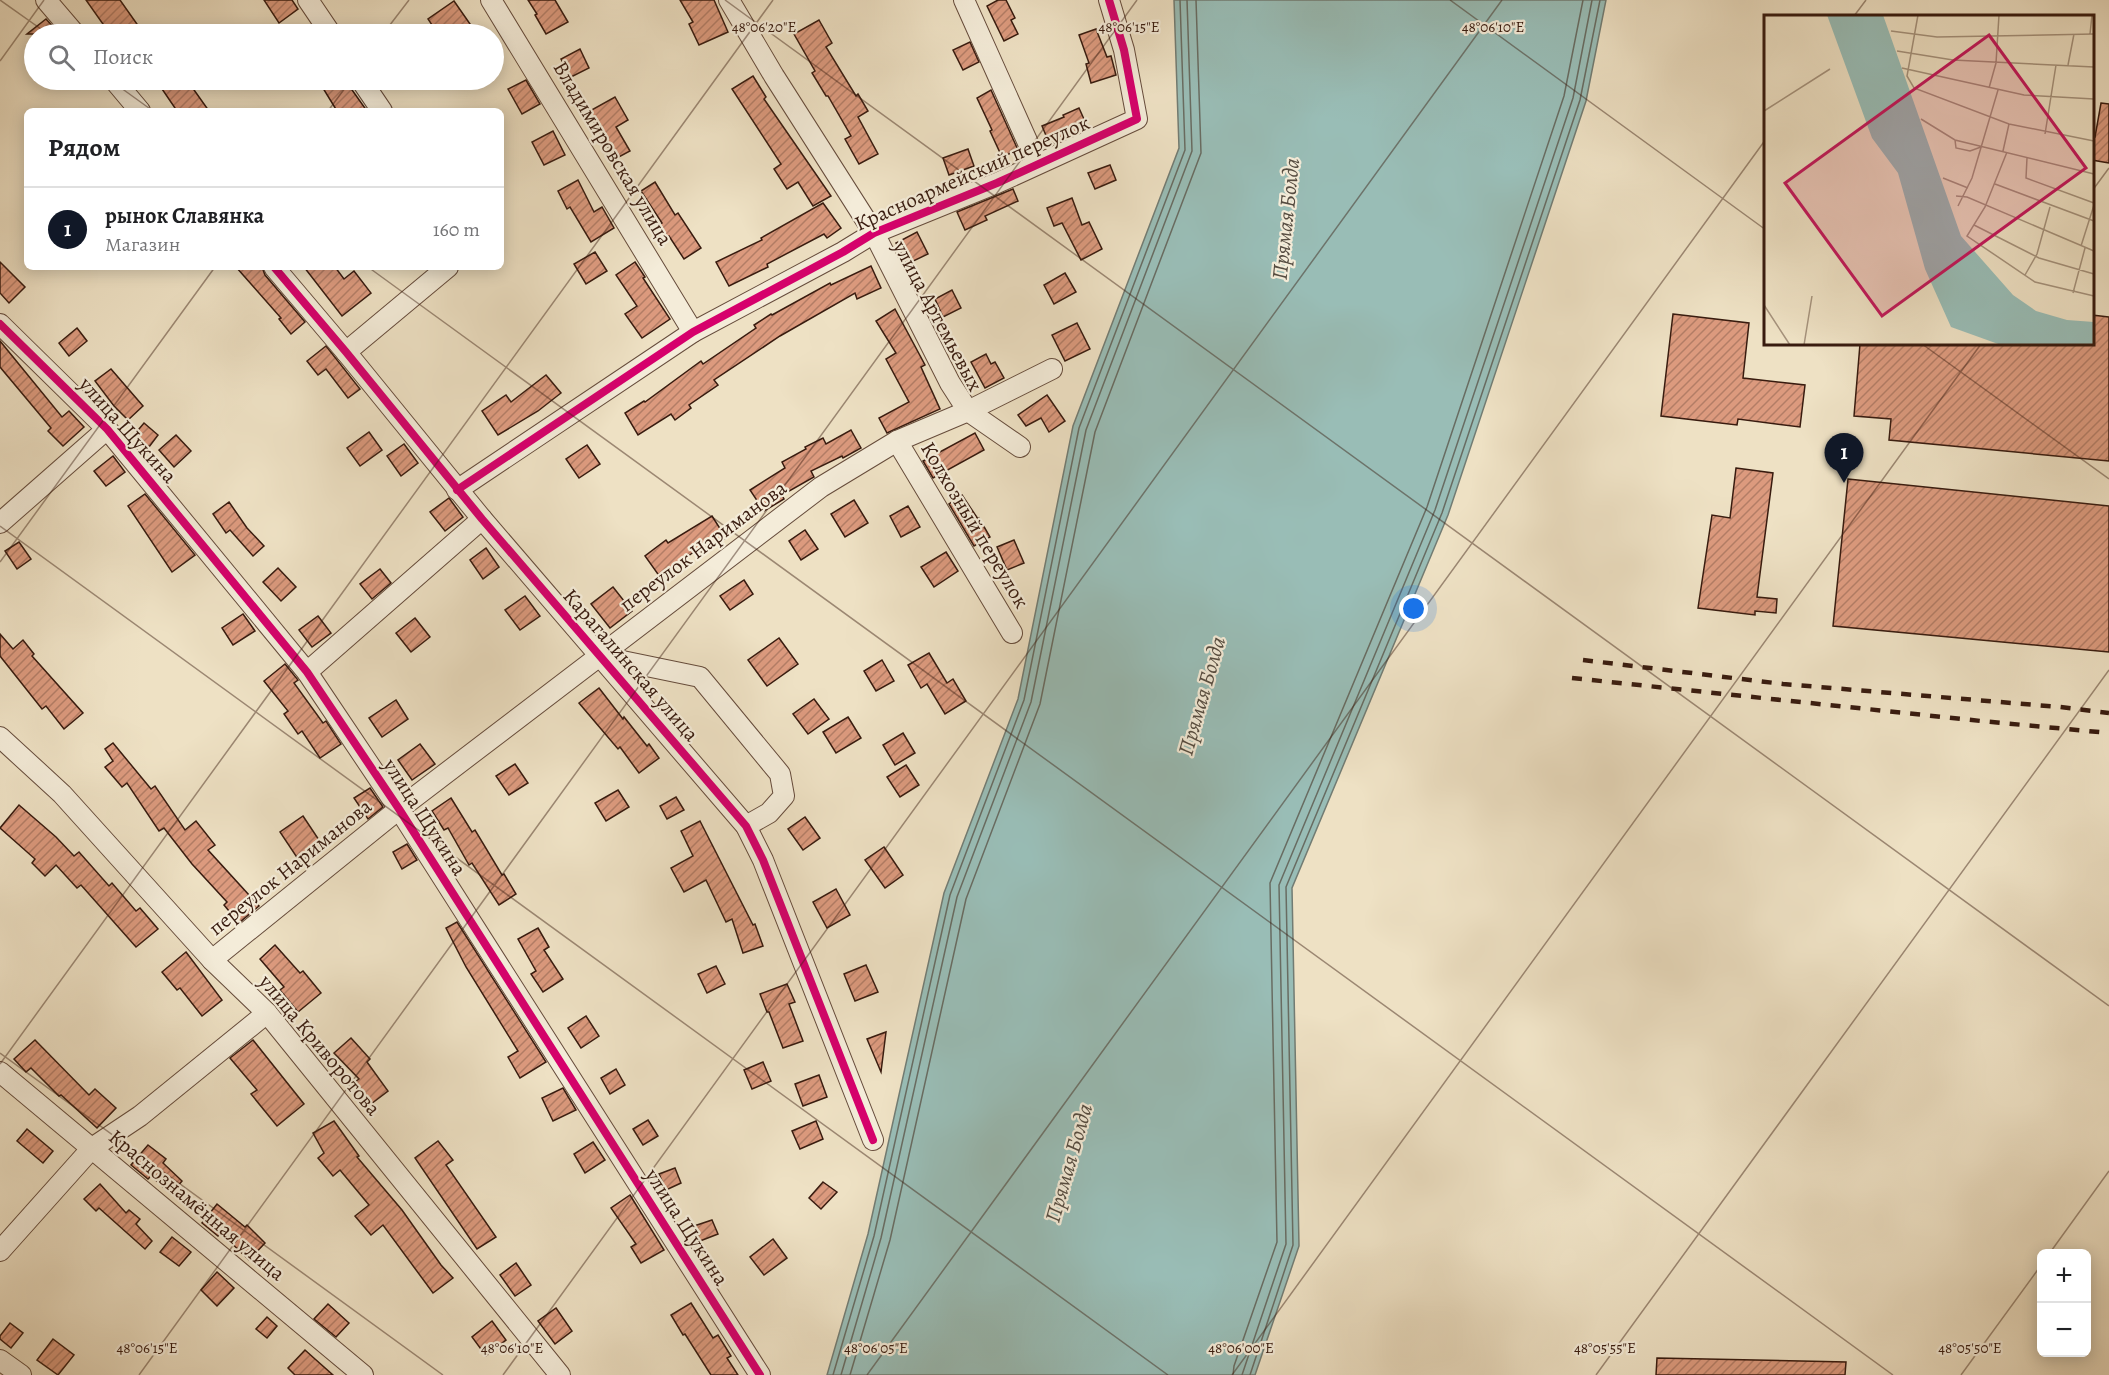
<!DOCTYPE html>
<html lang="ru">
<meta charset="utf-8">
<style>
:root{--surface:#fff;--page:#f6f6f6;--text:#202124;--muted:#757577;--line:#e0e0e0;--accent:#111827}
body{margin:0;font-family:Alegreya,serif;background:var(--page);color:var(--text)}
.controls{position:absolute;right:18px;bottom:18px;display:grid;overflow:hidden;border-radius:9px;box-shadow:0 3px 15px #0003}
.controls button{width:54px;height:54px;display:grid;place-items:center;padding:0;border:0;border-bottom:2px solid var(--line);background:var(--surface);color:var(--text);font:30px sans-serif}
.you{position:absolute;left:1414px;top:609px;width:21px;height:21px;margin:-15px;border:4px solid #fff;border-radius:50%;background:#1a73e8;box-shadow:0 0 0 9px #1a73e833}
.badge{display:grid;place-items:center;width:39px;height:39px;border-radius:50%;background:var(--accent);color:#fff;font-size:20px;font-weight:700}
.pin{position:absolute;translate:-50% -50px;filter:drop-shadow(0 2px 3px #0008)}
.pin::after{content:'';position:absolute;top:32px;width:21px;height:18px;background:inherit;clip-path:polygon(0 0,100% 0,50% 100%)}
.list{margin:0;padding:0;list-style:none}
h2{display:flex;justify-content:space-between;align-items:center;height:78px;margin:0;padding:0 24px;font-size:26px}
h2 small{font-size:20px;font-weight:400;color:var(--muted)}
.list li{display:grid;grid-template-columns:39px 1fr auto;gap:18px;align-items:center;box-sizing:border-box;height:84px;padding:0 24px;border-top:2px solid var(--line)}
.list b{display:block;font-size:22px;white-space:nowrap}
.list p{margin:0;font-size:20px;white-space:nowrap;color:var(--muted)}
.list em{font-size:20px;font-style:normal;color:var(--muted)}
.icon{flex:none;width:33px;height:33px;fill:none;stroke:currentColor;stroke-width:2;stroke-linecap:round;stroke-linejoin:round}
.map{position:relative;flex:none;width:2109px;height:1375px;overflow:hidden}
.search{position:absolute;background:var(--surface);box-shadow:0 3px 15px #0003;left:24px;top:24px;width:480px;height:66px;display:flex;align-items:center;gap:15px;box-sizing:border-box;padding:0 21px;border-radius:33px;color:var(--muted);font-size:22px}
.panel{position:absolute;background:var(--surface);box-shadow:0 3px 15px #0003;left:24px;top:108px;width:480px;height:162px;border-radius:9px}
.map>svg:first-child{display:block}
.water{fill:#99bdb6;stroke:#727c73;stroke-width:1.5}
.lines{fill:none;stroke-linecap:round;stroke-linejoin:round}
.shore{stroke:#686c62;stroke-width:1.5}
.building{fill:url(#building-hatch);stroke:#381b0f;stroke-width:1.5}
.minor-casing{stroke:#664c3c;stroke-width:22}
.minor{stroke:#f4ecd9;stroke-width:20}
.rail{stroke:#381b0f;stroke-width:4.5;stroke-dasharray:10 10;stroke-linecap:butt}
.cycleway-casing{stroke:#f4ecd9;stroke-width:11}
.cycleway{stroke:#d6006c;stroke-width:8}
.ticks{fill:none;stroke:#381b0f;stroke-width:1.5;stroke-opacity:0.45}
.labels{text-anchor:middle;dominant-baseline:central;stroke-width:4.5;stroke-linejoin:round;paint-order:stroke}
.street-label{font-size:21px;fill:#381b0f;stroke:#f4ecd9}
.water-label{font-size:22px;font-style:italic;fill:#554c41;stroke:#f4ecd9}
.inset-road{fill:none;stroke:#a5927c;stroke-width:1.5}
.view{fill:#c2185b;fill-opacity:0.15;stroke:#c2185b;stroke-width:3}
.inset-edge{fill:none;stroke:#381b0f;stroke-width:3}
.ticks-label{font-size:15px;text-anchor:middle;fill:#381b0f;stroke:#f4ecd9;stroke-width:4.5;stroke-linejoin:round;paint-order:stroke}
</style>
<div class="map">
<svg width="2109" height="1375" viewBox="0 0 2109 1375">
<defs>
<pattern id="building-hatch" width="6" height="6" patternUnits="userSpaceOnUse" patternTransform="scale(1.5)"><rect width="6" height="6" fill="#dc9a7e"/><path d="M-1 1l2-2M0 6l6-6M5 7l2-2" fill="none" stroke="#b37d66"/></pattern>
</defs>
<rect width="100%" height="100%" fill="#eee1c4"/>
<filter id="stains"><feTurbulence type="fractalNoise" baseFrequency=".00333" numOctaves="4"/><feColorMatrix values="0 0 0 0 .2 0 0 0 0 .09 0 0 0 0 .02 0 0 0 .5 -.17"/></filter>
<radialGradient id="worn" r=".72"><stop offset=".6" stop-color="#630" stop-opacity="0"/><stop offset="1" stop-color="#630" stop-opacity=".3"/></radialGradient>
<polygon class="water" points="1174,0 1606,0 1586,101 1448,515 1292,888 1299,1246 1255,1375 827,1375 868,1234 944,893 1018,699 1073,426 1179,148"/>
<g class="lines">
<g class="shore">
<polyline points="833,1375 874,1236 950,895 1024,700 1079,428 1185,150 1180,0"/>
<polyline points="841,1375 881,1238 957,897 1031,702 1086,430 1192,151 1187,0"/>
<polyline points="850,1375 890,1240 966,899 1040,704 1095,432 1201,153 1196,0"/>
<polyline points="1233,1375 1234,1366 1277,1242 1270,883 1427,507 1564,96 1583,0"/>
<polyline points="1242,1375 1286,1244 1279,885 1435,510 1573,98 1592,0"/>
<polyline points="1250,1375 1293,1245 1286,887 1442,513 1580,100 1600,0"/>
</g>
</g>
<g class="building">
<polygon points="86,0 120,0 144,34 110,34"/>
<polygon points="264,0 292,0 298,9 279,23"/>
<polygon points="528,0 555,0 568,22 546,34 535,15 537,14"/>
<polygon points="680,0 714,0 728,32 699,45 689,24 693,22"/>
<polygon points="998,0 1006,0 1015,18 1011,20 1018,34 1004,41 987,6"/>
<polygon points="454,1 477,34 438,34 428,19"/>
<polygon points="46,19 58,32 55,34 27,34"/>
<polygon points="819,20 832,43 826,47 856,96 858,94 868,111 858,117 878,154 859,164 845,139 851,136 828,96 826,96 812,73 815,71 794,34"/>
<polygon points="1096,29 1107,57 1111,56 1116,75 1091,83 1086,64 1089,63 1079,35"/>
<polygon points="970,42 979,62 963,70 953,50"/>
<polygon points="580,49 589,68 571,77 561,59"/>
<polygon points="753,76 766,97 764,99 831,196 813,206 798,182 787,189 774,169 781,164 732,89"/>
<polygon points="170,80 187,80 209,111 177,111 160,86"/>
<polygon points="318,80 345,80 367,111 337,111"/>
<polygon points="526,80 540,104 522,114 508,89"/>
<polygon points="991,90 1018,150 1002,157 990,131 992,130 977,98"/>
<polygon points="615,97 628,120 616,127 630,151 615,159 588,112"/>
<polygon points="2101,103 2109,104 2109,163 2092,160 2092,137 2095,137"/>
<polygon points="1079,108 1088,128 1050,145 1042,126 1064,117 1063,115"/>
<polygon points="553,131 565,155 544,165 532,142"/>
<polygon points="968,149 974,166 949,175 943,158"/>
<polygon points="1110,165 1116,180 1095,189 1088,173"/>
<polygon points="578,180 594,212 602,207 614,228 591,242 570,207 567,209 558,191"/>
<polygon points="655,182 675,215 678,213 701,248 684,259 669,236 665,238 658,225 662,223 641,191"/>
<polygon points="1013,189 1018,201 985,216 987,220 965,230 957,212"/>
<polygon points="1072,198 1082,225 1089,222 1102,249 1081,260 1062,223 1054,226 1047,208"/>
<polygon points="823,203 841,228 827,238 824,234 767,264 768,267 729,286 716,262 762,240 761,238"/>
<polygon points="917,232 928,254 907,264 896,243"/>
<polygon points="595,252 607,271 586,284 574,264"/>
<polygon points="0,262 25,287 9,303 0,293"/>
<polygon points="635,262 645,277 643,278 670,319 642,338 625,314 637,306 616,275"/>
<polygon points="871,266 881,288 857,299 855,293 780,336 714,380 718,385 689,405 691,408 675,420 671,414 638,435 625,413 644,401 645,402 701,361 703,364 756,328 754,325 771,314 772,315 830,283 831,285"/>
<polygon points="236,267 262,267 265,275 305,322 291,334 279,319 281,318"/>
<polygon points="304,267 335,267 344,279 354,271 371,293 342,316"/>
<polygon points="1065,273 1076,292 1054,304 1044,285"/>
<polygon points="952,290 961,308 943,317 935,299"/>
<polygon points="895,309 925,365 921,367 940,409 887,433 879,418 909,402 886,359 896,353 876,321"/>
<polygon points="1673,314 1749,323 1743,378 1805,385 1800,427 1738,419 1737,425 1661,416"/>
<polygon points="2092,315 2109,317 2109,461 1889,440 1891,419 1854,416 1860,344 2092,344"/>
<polygon points="1077,323 1090,349 1065,361 1052,335"/>
<polygon points="77,328 87,341 69,356 59,343"/>
<polygon points="0,341 62,417 69,411 84,427 63,446 48,431 51,428 0,367"/>
<polygon points="326,346 360,389 348,398 326,369 318,375 307,361"/>
<polygon points="986,354 991,364 995,362 1004,378 985,388 971,362"/>
<polygon points="111,369 143,406 128,420 114,406 95,381"/>
<polygon points="546,375 561,393 538,411 498,435 482,411 506,395 511,402"/>
<polygon points="1047,395 1065,421 1049,432 1041,418 1026,426 1018,415"/>
<polygon points="144,423 158,435 149,447 134,435"/>
<polygon points="851,430 861,448 843,458 842,456 811,471 814,477 782,495 784,499 764,511 750,490 785,468 782,462 806,449 805,447 823,438 826,444"/>
<polygon points="369,432 382,450 360,466 347,448"/>
<polygon points="975,433 984,450 933,478 923,461"/>
<polygon points="176,435 191,451 174,467 159,450"/>
<polygon points="404,444 418,463 401,476 387,456"/>
<polygon points="587,445 600,464 579,478 566,459"/>
<polygon points="113,456 125,472 106,486 94,471"/>
<polygon points="1736,468 1773,473 1757,597 1777,599 1776,613 1755,611 1755,615 1698,608 1712,515 1730,518"/>
<polygon points="1848,479 2109,506 2109,652 1833,626"/>
<polygon points="145,494 195,555 172,572 128,506"/>
<polygon points="962,495 978,519 979,518 990,537 974,546 949,504"/>
<polygon points="449,498 463,517 445,531 430,512"/>
<polygon points="854,500 868,523 845,537 831,514"/>
<polygon points="229,502 247,528 264,546 253,556 230,530 226,533 213,514"/>
<polygon points="908,506 920,527 901,537 890,516"/>
<polygon points="712,516 726,538 702,553 699,548 660,577 645,556 666,540 668,543"/>
<polygon points="805,530 818,549 801,560 789,541"/>
<polygon points="1014,540 1024,563 1007,570 997,547"/>
<polygon points="19,542 31,559 17,569 5,551"/>
<polygon points="486,548 499,567 483,579 470,560"/>
<polygon points="946,552 958,571 934,587 921,567"/>
<polygon points="278,568 296,587 281,601 263,582"/>
<polygon points="380,569 391,583 372,599 360,584"/>
<polygon points="744,580 753,594 730,610 720,596"/>
<polygon points="613,587 632,611 610,628 591,604"/>
<polygon points="525,596 540,616 520,630 505,610"/>
<polygon points="243,614 255,631 233,645 222,628"/>
<polygon points="318,616 331,633 312,647 299,630"/>
<polygon points="415,618 430,637 411,652 396,633"/>
<polygon points="0,634 13,649 23,640 34,654 32,656 83,713 64,729 46,706 42,709 0,656"/>
<polygon points="779,638 798,664 767,686 748,660"/>
<polygon points="929,653 947,683 953,679 966,701 945,714 927,684 921,688 908,665"/>
<polygon points="882,660 894,681 876,691 864,671"/>
<polygon points="285,664 298,680 294,683 323,723 326,721 341,744 320,758 302,731 298,734 284,714 288,711 264,681"/>
<polygon points="599,688 623,719 624,717 647,746 649,744 659,758 639,773 620,747 618,749 579,703"/>
<polygon points="814,699 829,719 808,734 793,714"/>
<polygon points="396,700 408,719 382,737 369,718"/>
<polygon points="848,717 861,738 836,753 823,732"/>
<polygon points="903,733 915,753 895,765 883,745"/>
<polygon points="113,743 151,789 155,786 185,830 196,821 215,845 208,850 259,906 239,923 224,905 227,902 192,864 164,828 159,831 127,783 122,787 105,767 113,761 105,749"/>
<polygon points="420,744 435,764 412,780 398,760"/>
<polygon points="515,764 528,783 509,795 496,776"/>
<polygon points="906,765 919,785 900,797 887,777"/>
<polygon points="370,788 383,807 368,819 354,798"/>
<polygon points="618,790 629,807 606,821 595,803"/>
<polygon points="676,797 684,810 667,819 660,806"/>
<polygon points="451,798 472,832 475,830 502,875 504,874 516,894 499,905 472,863 469,865 448,828 444,830 432,811"/>
<polygon points="19,805 56,837 74,856 79,852 109,886 112,883 136,911 140,908 158,929 136,947 81,885 77,888 56,865 45,876 32,863 35,859 0,828"/>
<polygon points="303,816 323,846 300,862 280,832"/>
<polygon points="805,817 820,838 803,850 788,829"/>
<polygon points="700,821 753,925 755,924 763,946 743,953 732,919 726,922 706,880 684,892 671,868 693,856 681,831"/>
<polygon points="407,844 417,860 402,869 393,852"/>
<polygon points="884,847 903,875 885,888 865,860"/>
<polygon points="836,889 850,915 827,928 813,902"/>
<polygon points="457,922 546,1062 520,1078 508,1057 518,1051 466,967 446,928"/>
<polygon points="538,928 549,947 544,950 563,979 543,992 531,974 536,971 518,939"/>
<polygon points="275,945 300,973 303,971 321,993 298,1012 280,990 284,987 260,959"/>
<polygon points="186,952 222,1000 202,1016 180,988 177,990 162,972"/>
<polygon points="866,965 878,992 855,1001 844,974"/>
<polygon points="716,966 725,984 707,993 698,974"/>
<polygon points="787,984 795,1002 789,1004 803,1041 783,1048 769,1012 767,1012 760,994"/>
<polygon points="586,1016 599,1036 581,1048 568,1028"/>
<polygon points="886,1032 881,1072 867,1039"/>
<polygon points="351,1038 370,1059 367,1062 388,1091 371,1104 355,1082 359,1079 334,1053"/>
<polygon points="35,1040 89,1095 95,1089 116,1108 97,1128 61,1095 59,1096 31,1068 26,1072 14,1059"/>
<polygon points="253,1040 304,1104 277,1126 251,1094 257,1090 230,1058"/>
<polygon points="763,1062 771,1081 752,1089 744,1070"/>
<polygon points="616,1069 625,1085 610,1094 601,1078"/>
<polygon points="819,1075 827,1097 803,1106 795,1084"/>
<polygon points="563,1088 576,1110 553,1121 542,1098"/>
<polygon points="648,1120 658,1136 643,1145 633,1129"/>
<polygon points="334,1121 359,1156 357,1157 402,1210 441,1265 453,1278 433,1293 383,1225 371,1235 355,1216 369,1205 340,1170 333,1176 318,1158 324,1153 313,1133"/>
<polygon points="816,1121 823,1139 800,1149 792,1131"/>
<polygon points="27,1129 53,1151 43,1163 17,1141"/>
<polygon points="438,1141 453,1160 446,1165 496,1237 477,1249 415,1158"/>
<polygon points="593,1142 605,1160 585,1173 574,1154"/>
<polygon points="148,1145 166,1159 163,1163 182,1181 171,1194 151,1176 148,1179 131,1165"/>
<polygon points="675,1168 681,1183 666,1190 659,1174"/>
<polygon points="823,1182 837,1192 821,1209 809,1198"/>
<polygon points="100,1184 126,1213 129,1210 140,1219 136,1224 152,1241 145,1249 99,1208 96,1211 84,1199"/>
<polygon points="630,1195 664,1250 641,1263 631,1247 636,1244 611,1208"/>
<polygon points="217,1204 245,1227 247,1225 265,1243 249,1260 221,1233 218,1236 202,1223"/>
<polygon points="712,1220 718,1234 700,1241 694,1226"/>
<polygon points="172,1237 191,1252 179,1266 160,1252"/>
<polygon points="773,1239 787,1258 764,1275 750,1257"/>
<polygon points="516,1263 531,1285 515,1296 500,1275"/>
<polygon points="217,1272 234,1288 217,1306 201,1290"/>
<polygon points="691,1303 713,1338 718,1335 731,1356 727,1358 738,1375 711,1375 685,1334 683,1335 671,1315"/>
<polygon points="328,1304 349,1323 336,1337 314,1319"/>
<polygon points="556,1308 572,1331 555,1344 538,1321"/>
<polygon points="267,1317 277,1326 267,1338 256,1329"/>
<polygon points="492,1321 506,1340 486,1356 472,1337"/>
<polygon points="10,1323 23,1333 11,1348 0,1339 0,1336"/>
<polygon points="53,1339 74,1355 58,1375 37,1360"/>
<polygon points="305,1350 315,1359 333,1375 295,1375 288,1368"/>
<polygon points="1657,1358 1846,1362 1845,1375 1656,1375"/>
</g>
<g class="lines">
<g class="minor-casing">
<g id="minor">
<polyline points="46,0 75,34"/>
<polyline points="308,0 331,34"/>
<polyline points="491,0 693,332"/>
<polyline points="729,0 774,76 874,233 950,383 968,411 1020,447"/>
<polyline points="964,0 1037,163"/>
<polyline points="114,80 140,111"/>
<polyline points="361,80 382,111"/>
<polyline points="274,267 346,352 482,519 746,826 763,860 873,1140"/>
<polyline points="0,324 107,429 307,672 399,809 760,1375"/>
<polyline points="346,352 448,267"/>
<polyline points="897,441 1012,633"/>
<polyline points="457,490 693,332 843,252 874,233 997,183 1137,119 1124,50 1109,0"/>
<polyline points="0,523 107,429"/>
<polyline points="598,656 700,677 780,774 784,796 769,813 746,826"/>
<polyline points="307,672 482,519"/>
<polyline points="0,737 62,794 212,960 267,1013 560,1375"/>
<polyline points="212,960 399,809 821,487 897,441 968,411 1052,369"/>
<polyline points="0,1072 363,1375"/>
<polyline points="0,1251 92,1148 140,1116 267,1013"/>
<polyline points="0,1360 21,1375"/>
</g>
</g>
<use href="#minor" class="minor"/>
<g class="rail">
<polyline points="1583,660 1783,684 2060,707 2109,713"/>
<polyline points="1572,678 1981,721 2109,733"/>
</g>
<g class="cycleway-casing">
<g id="cycleway">
<polyline points="274,267 346,352 482,519 746,826 763,860 873,1140"/>
<polyline points="0,324 107,429 307,672 399,809 760,1375"/>
<polyline points="457,490 693,332 843,252 874,233 997,183 1137,119 1124,50 1109,0"/>
</g>
</g>
<use href="#cycleway" class="cycleway"/>
</g>
<path class="ticks" d="M0,0L48,34M725,0L2109,1006M1450,0L1766,230M1854,16L1866,0M383,34L409,0M0,61L44,0M110,80L153,111M328,111L351,80M2092,191L2109,168M368,267L1893,1375M1922,344L2109,479M0,526L1168,1375M0,562L215,267M0,1053L443,1375M0,1064L773,0M2049,1254L2109,1171M139,1375L1137,0M503,1375L1502,0M867,1375L1766,139M1232,1375L1981,344M1596,1375L2109,670M1961,1375L2042,1264"/>
<g class="labels">
<g class="street-label">
<text transform="translate(613 153) rotate(59)">Владимировская улица</text>
<text transform="translate(972 173) rotate(-24)">Красноармейский переулок</text>
<text transform="translate(938 316) rotate(62)">улица Артемьевых</text>
<text transform="translate(128 430) rotate(48)">улица Щукина</text>
<text transform="translate(975 525) rotate(59)">Колхозный переулок</text>
<text transform="translate(703 546) rotate(-37)">переулок Нариманова</text>
<text transform="translate(631 665) rotate(49)">Карагалинская улица</text>
<text transform="translate(425 817) rotate(57)">улица Щукина</text>
<text transform="translate(290 867) rotate(-39)">переулок Нариманова</text>
<text transform="translate(320 1045) rotate(50)">улица Криворотова</text>
<text transform="translate(197 1205) rotate(40)">Краснознамённая улица</text>
<text transform="translate(687 1227) rotate(57)">улица Щукина</text>
</g>
<g class="water-label">
<text transform="translate(1286 219) rotate(-84)">Прямая Болда</text>
<text transform="translate(1202 696) rotate(-74)">Прямая Болда</text>
<text transform="translate(1069 1163) rotate(-74)">Прямая Болда</text>
</g>
</g>
<g transform="translate(1764 15)">
<rect width="330" height="330" fill="#eee1c4"/>
<path d="M63,0H119L197,221L249,280L272,296L303,305L330,307V330H237L187,312L161,254L134,158L108,123Z" fill="#99bdb6"/>
<path class="inset-road" d="M154,0L143,61L150,73L245,109L330,126M127,16L173,22L330,19M326,19L328,0M133,36L189,45L330,52M304,50L310,19M138,53L260,80L330,84M225,73L232,48L235,0M0,96L66,54M157,104L191,125L330,159M281,119L292,50M191,125L192,133L206,136L217,132M239,136L245,109M243,137L221,192L203,221L271,267L330,281M263,143L262,163L330,188M179,163L204,173M231,169L330,206M192,181L203,182L330,236M194,191L208,163L234,75M210,210L275,243L330,259M317,231L330,190M261,260L273,239L286,192M309,278L321,233M0,290L26,330M40,330L48,281"/>
<path class="view" d="M225,20L322,153L118,301L21,168Z"/>
<rect width="330" height="330" class="inset-edge"/>
</g>
<g class="ticks-label">
<text x="764" y="32">48°06'20"E</text>
<text x="1129" y="32">48°06'15"E</text>
<text x="1493" y="32">48°06'10"E</text>
<text x="147" y="1353">48°06'15"E</text>
<text x="512" y="1353">48°06'10"E</text>
<text x="876" y="1353">48°06'05"E</text>
<text x="1241" y="1353">48°06'00"E</text>
<text x="1605" y="1353">48°05'55"E</text>
<text x="1970" y="1353">48°05'50"E</text>
</g>
<rect width="100%" height="100%" filter="url(#stains)"/>
<rect width="100%" height="100%" fill="url(#worn)"/>
</svg>
<div class="controls">
<button>+</button>
<button>−</button>
</div>
<div class="you"></div>
<div class="pin badge" style="left:1844px;top:483px">1</div>
<div class="search"><svg class="icon" aria-label="search" viewBox="0 0 24 24"><circle cx="10" cy="10" r="6"/><path d="M15 15l6 6"/></svg>Поиск</div>
<section class="panel">
<h2>Рядом<small></small></h2>
<ul class="list">
<li><span class="badge">1</span><div><b>рынок Славянка</b><p>Магазин</p></div><em>160 m</em></li>
</ul>
</section>
</div>
